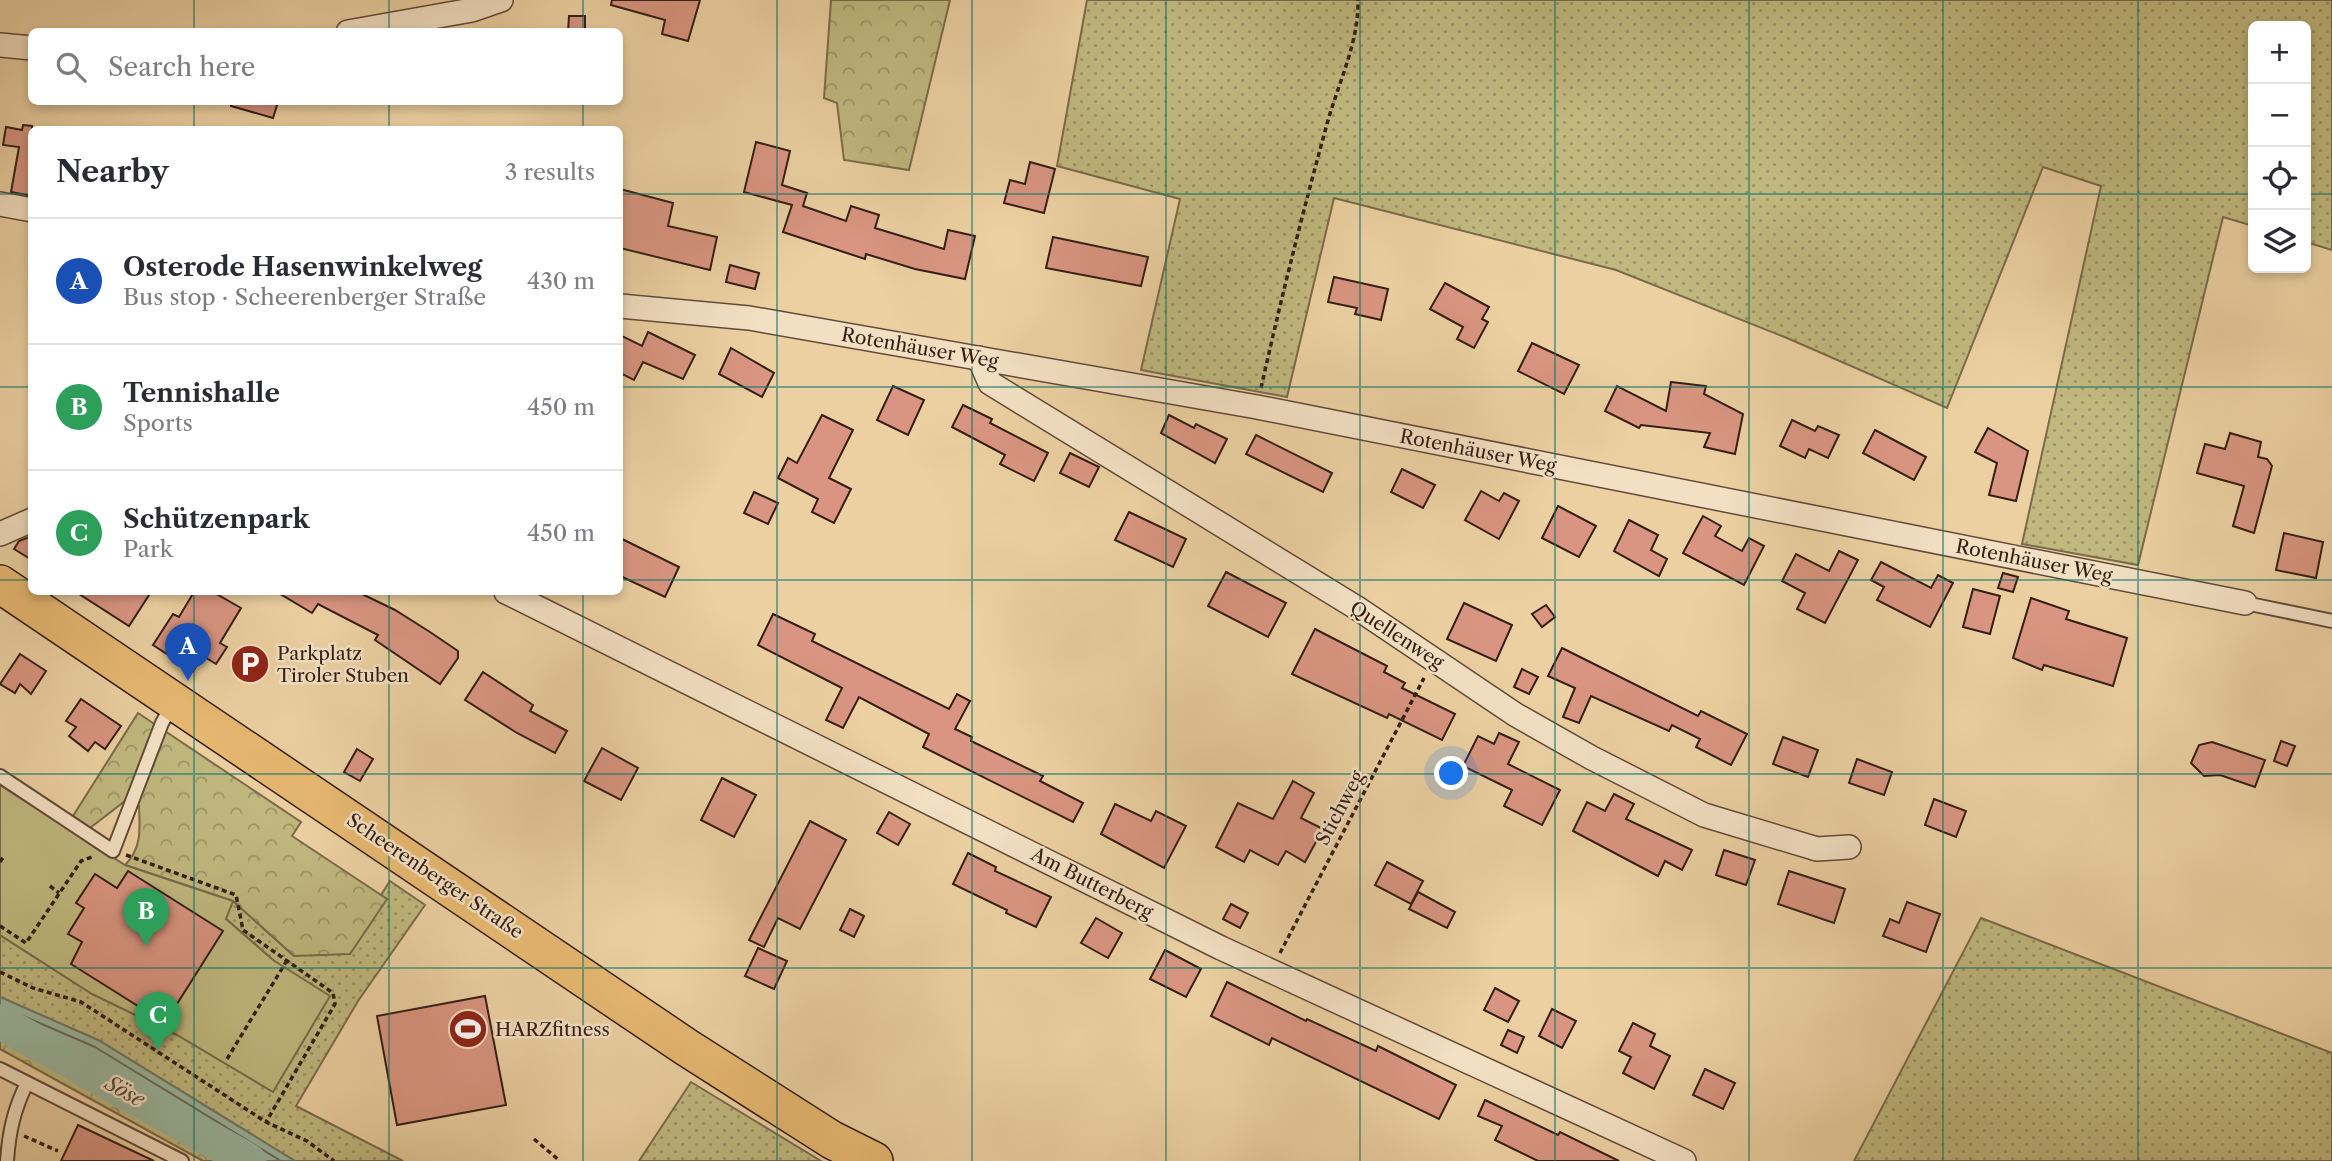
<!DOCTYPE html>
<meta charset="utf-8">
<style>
:root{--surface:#fff;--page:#f2f2f3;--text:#2b2b33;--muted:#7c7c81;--line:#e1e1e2;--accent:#ea580c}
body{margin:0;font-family:"Libre Caslon Text",serif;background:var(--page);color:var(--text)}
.controls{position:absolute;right:21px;top:21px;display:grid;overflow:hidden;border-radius:10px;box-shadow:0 4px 10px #0003}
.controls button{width:63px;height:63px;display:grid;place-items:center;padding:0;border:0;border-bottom:2px solid var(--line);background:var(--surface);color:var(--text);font:35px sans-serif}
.you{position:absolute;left:1452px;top:774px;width:24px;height:24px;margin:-18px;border:5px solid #fff;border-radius:50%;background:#1a73e8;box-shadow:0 0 0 10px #1a73e833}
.badge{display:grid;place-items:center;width:46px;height:46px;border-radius:50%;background:var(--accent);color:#fff;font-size:23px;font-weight:700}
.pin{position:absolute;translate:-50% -58px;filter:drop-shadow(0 2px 4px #0008)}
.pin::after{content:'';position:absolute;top:37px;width:24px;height:21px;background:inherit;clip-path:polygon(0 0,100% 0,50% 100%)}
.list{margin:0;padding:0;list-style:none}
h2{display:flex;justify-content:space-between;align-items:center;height:91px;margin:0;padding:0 28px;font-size:30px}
h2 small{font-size:23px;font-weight:400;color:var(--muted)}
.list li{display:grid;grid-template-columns:46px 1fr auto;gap:21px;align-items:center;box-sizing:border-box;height:126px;padding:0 28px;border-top:2px solid var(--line)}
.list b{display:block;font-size:26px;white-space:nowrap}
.list p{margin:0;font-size:23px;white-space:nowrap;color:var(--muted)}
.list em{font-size:23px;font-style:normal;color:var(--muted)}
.icon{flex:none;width:38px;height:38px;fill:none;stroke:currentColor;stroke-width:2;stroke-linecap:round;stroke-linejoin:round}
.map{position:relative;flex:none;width:2332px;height:1161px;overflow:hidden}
.search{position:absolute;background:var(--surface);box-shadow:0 4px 10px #0003;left:28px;top:28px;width:595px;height:77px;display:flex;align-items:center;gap:18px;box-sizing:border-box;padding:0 24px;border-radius:10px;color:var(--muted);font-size:26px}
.panel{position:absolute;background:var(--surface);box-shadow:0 4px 10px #0003;left:28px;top:126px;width:595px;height:469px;border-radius:10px}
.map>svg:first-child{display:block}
.green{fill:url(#green-dots);stroke:#7a6b4a;stroke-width:2}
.forest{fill:url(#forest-crowns);stroke:#7a6b4a;stroke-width:2}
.pitch{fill:#c0b87f;stroke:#7a6b4a;stroke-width:2}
.water{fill:#9ab7a0;stroke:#717a68;stroke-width:2}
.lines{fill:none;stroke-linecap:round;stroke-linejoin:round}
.shore{stroke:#676a5a;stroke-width:2}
.river{stroke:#9ab7a0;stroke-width:35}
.building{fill:#d99581;stroke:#341e14;stroke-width:2}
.service-casing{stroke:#624a38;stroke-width:16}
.minor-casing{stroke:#624a38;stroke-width:26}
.primary-casing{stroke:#341e14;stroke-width:40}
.path{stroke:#341e14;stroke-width:3.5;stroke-dasharray:5 3.5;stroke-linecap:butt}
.service{stroke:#f3e0c3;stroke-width:12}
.minor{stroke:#f3e0c3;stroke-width:23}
.primary{stroke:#e6b871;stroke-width:37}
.grid{fill:none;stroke:#0f766e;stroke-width:2;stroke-opacity:0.55}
.labels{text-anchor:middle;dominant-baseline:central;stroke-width:5;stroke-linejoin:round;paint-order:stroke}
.street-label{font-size:19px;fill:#341e14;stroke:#f3e0c3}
.poi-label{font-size:19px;fill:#341e14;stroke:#f3e0c3;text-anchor:start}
.water-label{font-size:21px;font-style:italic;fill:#534c3e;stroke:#f3e0c3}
</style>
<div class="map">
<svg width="2332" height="1161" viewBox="0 0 2332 1161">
<defs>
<pattern id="green-dots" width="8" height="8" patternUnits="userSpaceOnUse" patternTransform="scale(1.75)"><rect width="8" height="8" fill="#c0b87f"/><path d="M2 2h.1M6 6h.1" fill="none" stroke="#9d9567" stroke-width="1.8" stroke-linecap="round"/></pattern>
<pattern id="forest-crowns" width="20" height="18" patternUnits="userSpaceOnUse" patternTransform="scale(1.75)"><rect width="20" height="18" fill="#c0b87f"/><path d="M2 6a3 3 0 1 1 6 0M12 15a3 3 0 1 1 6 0" fill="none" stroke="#9d9567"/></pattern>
</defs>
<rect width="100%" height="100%" fill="#ecd0a2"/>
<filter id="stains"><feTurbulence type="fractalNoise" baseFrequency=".00286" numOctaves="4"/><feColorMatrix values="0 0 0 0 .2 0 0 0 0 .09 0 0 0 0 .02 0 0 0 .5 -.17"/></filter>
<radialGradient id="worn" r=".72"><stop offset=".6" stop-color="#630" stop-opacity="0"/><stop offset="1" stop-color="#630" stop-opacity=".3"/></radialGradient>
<g class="green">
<polygon points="1087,0 2332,0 2332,250 2306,242 2306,26 2253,26 2253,226 2223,217 2138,565 2022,544 2101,186 2043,167 1947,408 1787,338 1616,270 1334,198 1287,397 1141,370 1180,199 1057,166"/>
<polygon points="390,881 425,905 358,1001 296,1106 403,1161 295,1161 98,1040 0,997 0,935 92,994 177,1035 273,960 225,918 233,901 294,956 387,899 381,895"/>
<polygon points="1981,918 2332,1053 2332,1161 1854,1161"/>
<polygon points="691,1082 821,1161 639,1161"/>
</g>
<g class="forest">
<polygon points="831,0 950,0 909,170 844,160 837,103 824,98"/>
<path d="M138,713L301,822L292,836L387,899L350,954L294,956L233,901L125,865C142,848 140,829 139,806L125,801L90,828L73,816Z"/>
<polygon points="0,1022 249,1161 203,1161 0,1049"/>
</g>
<polygon class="pitch" points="0,785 125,865 233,901 226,919 273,960 330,996 273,1092 177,1035 92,994 0,935"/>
<polygon class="water" points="0,997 98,1040 295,1161 249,1161 0,1022"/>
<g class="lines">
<g class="shore">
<polyline points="0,1006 95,1047 281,1161"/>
<polyline points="0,1016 46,1038 246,1152 250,1161"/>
</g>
<polyline class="river" points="0,1022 249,1161"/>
</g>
<g class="building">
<polygon points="612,0 700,0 688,41 662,34 665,20 611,5"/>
<polygon points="569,16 585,16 585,32 568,32"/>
<polygon points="231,102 278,102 273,118 231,106"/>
<polygon points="23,125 32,126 32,196 11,192 19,147 3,145 6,127 22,130"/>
<polygon points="756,142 790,151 782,185 807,193 803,206 846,221 851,206 879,215 875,228 944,249 948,230 975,236 965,279 915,269 866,254 865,259 783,232 792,205 744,192"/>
<polygon points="1030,162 1055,169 1044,213 1004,203 1010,180 1025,184"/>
<polygon points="620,189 673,203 668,226 717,237 710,270 620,248"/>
<polygon points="1053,237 1148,257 1141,286 1046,268"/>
<polygon points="730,265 759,273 755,289 726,282"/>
<polygon points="1334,277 1388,289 1381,320 1355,314 1357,308 1328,302"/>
<polygon points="1445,283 1489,307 1482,319 1488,322 1474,348 1457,339 1463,327 1430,309"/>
<polygon points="648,332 695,355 683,379 643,362 634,380 620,373 620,335 642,346"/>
<polygon points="1532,343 1579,365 1564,394 1518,371"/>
<polygon points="731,348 774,373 762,397 719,374"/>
<polygon points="1671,382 1706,386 1704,394 1743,414 1735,454 1704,447 1710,433 1641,425 1639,428 1605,411 1617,386 1666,411"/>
<polygon points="893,386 924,400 908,435 877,420"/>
<polygon points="963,405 992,419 990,423 1048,453 1034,481 1000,464 1005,455 952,427"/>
<polygon points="822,415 853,430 829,478 851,489 834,523 812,512 818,499 778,478 788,458 797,463"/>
<polygon points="1169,415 1194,428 1196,424 1227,439 1215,463 1161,433"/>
<polygon points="1792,420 1815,431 1818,426 1839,435 1828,458 1809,449 1805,458 1780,446"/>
<polygon points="1988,428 2028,451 2016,501 1989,495 1997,463 1975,452"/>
<polygon points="1875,430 1926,457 1914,480 1863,453"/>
<polygon points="2230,433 2261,442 2258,457 2267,459 2272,466 2254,533 2233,526 2244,486 2197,473 2205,444 2225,449"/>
<polygon points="1256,435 1332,473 1323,492 1246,454"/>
<polygon points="1070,453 1099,467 1089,487 1060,473"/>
<polygon points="1402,469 1435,485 1423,508 1391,492"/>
<polygon points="1481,491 1499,501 1504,493 1519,501 1499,539 1465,520"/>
<polygon points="754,492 778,503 768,524 744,513"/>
<polygon points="1558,506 1596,526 1579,557 1542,538"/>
<polygon points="1129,512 1186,539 1173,567 1115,540"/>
<polygon points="1703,516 1721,526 1715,536 1742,551 1749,538 1764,546 1744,585 1683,553"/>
<polygon points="1629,520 1658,535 1651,550 1667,559 1659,576 1614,551"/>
<polygon points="2284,533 2323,542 2316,578 2276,570"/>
<polygon points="32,536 32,560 14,549 19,541"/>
<polygon points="620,538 679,567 665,597 620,576"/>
<polygon points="1839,551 1858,560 1825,623 1797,609 1805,593 1782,581 1796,554 1829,571"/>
<polygon points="1881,562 1931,588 1938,575 1953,583 1930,627 1877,600 1884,587 1871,580"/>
<polygon points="1226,572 1286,603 1268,637 1208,606"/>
<polygon points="2003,573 2018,577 2013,592 1998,588"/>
<polygon points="1973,589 2000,596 1990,634 1963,627"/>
<polygon points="76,592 151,592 129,626"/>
<polygon points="194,592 213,592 241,608 220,643 227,647 216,664 203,656 193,671 153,645 173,614 179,617"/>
<polygon points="277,592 358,592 395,610 430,632 458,651 458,658 440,684 375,640 378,635 318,604 312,613"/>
<polygon points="2031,598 2069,611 2066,619 2127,638 2113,686 2044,665 2042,670 2013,658"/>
<polygon points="1464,603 1512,625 1496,661 1447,639"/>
<polygon points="1546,605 1555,617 1542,627 1532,614"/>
<polygon points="773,614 815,634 812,641 949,709 957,694 970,701 955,729 972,737 971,741 1043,776 1040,781 1083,803 1073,822 923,747 929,734 859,697 843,728 826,720 842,688 758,645"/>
<polygon points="1315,629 1387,666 1384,672 1405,683 1402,688 1455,714 1442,740 1389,714 1387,718 1292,674"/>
<polygon points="1562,648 1698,716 1701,711 1747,734 1731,765 1696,747 1700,739 1672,725 1669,731 1591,696 1579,723 1563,717 1575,688 1548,676"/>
<polygon points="20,654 46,671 31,694 20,684 15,693 0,684"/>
<polygon points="1522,669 1538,677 1529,694 1514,687"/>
<polygon points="483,672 533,705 530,711 567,731 555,753 517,733 465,700"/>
<polygon points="81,699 121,726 105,749 95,742 88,751 69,736 76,727 66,721"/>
<polygon points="1499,733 1519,742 1508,764 1560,790 1542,825 1504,806 1512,790 1463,766 1478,736 1494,744"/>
<polygon points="1783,737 1818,750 1808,777 1773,764"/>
<polygon points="2281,741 2295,746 2287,766 2274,761"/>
<polygon points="2212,742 2265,760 2255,787 2220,775 2204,776 2191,763 2199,745"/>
<polygon points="602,748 638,768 621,800 584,781"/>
<polygon points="357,749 373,759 360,781 344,772"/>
<polygon points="1857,759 1892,772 1884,795 1849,783"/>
<polygon points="722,778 756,795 734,837 701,820"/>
<polygon points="1293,781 1314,793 1301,818 1323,829 1305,862 1286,851 1278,865 1250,850 1244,862 1216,847 1238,803 1273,819"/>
<polygon points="1614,794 1634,804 1626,819 1692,850 1682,870 1665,861 1658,876 1573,831 1587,802 1605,811"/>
<polygon points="1934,799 1966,811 1956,837 1925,825"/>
<polygon points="1115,804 1151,821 1156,811 1186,826 1164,868 1101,834"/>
<polygon points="889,812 910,824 898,845 877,833"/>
<polygon points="810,821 846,840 800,929 778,918 764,947 749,940"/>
<polygon points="1724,850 1755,860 1746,885 1716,875"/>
<polygon points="968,853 996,867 995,871 1051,897 1036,927 1006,913 1007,910 953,884"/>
<polygon points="1387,862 1423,881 1411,904 1375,885"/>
<polygon points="128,871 223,931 165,1023 71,964 82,942 68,934 84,908 76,903 95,874 117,888"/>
<polygon points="1789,871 1845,889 1834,923 1778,904"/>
<polygon points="1418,892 1455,912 1447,928 1409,909"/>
<polygon points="1907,902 1940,914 1926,952 1883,936 1890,919 1899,923"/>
<polygon points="1231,904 1248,913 1240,928 1223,919"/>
<polygon points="850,909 864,916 854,937 840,930"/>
<polygon points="1096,918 1122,933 1108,958 1081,943"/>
<polygon points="758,948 787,961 774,989 745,976"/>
<polygon points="1165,950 1201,969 1186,997 1150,979"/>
<polygon points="1227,982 1306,1021 1307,1019 1376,1051 1378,1046 1456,1085 1439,1119 1272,1038 1269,1045 1211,1016"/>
<polygon points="1495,988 1519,1001 1508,1022 1484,1010"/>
<polygon points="485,996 506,1105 397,1125 377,1016"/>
<polygon points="1552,1009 1576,1021 1562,1048 1539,1036"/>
<polygon points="1633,1023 1655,1034 1650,1046 1670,1056 1654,1089 1623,1073 1631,1057 1619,1051"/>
<polygon points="1508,1030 1524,1037 1517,1053 1501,1045"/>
<polygon points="1705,1069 1735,1083 1723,1109 1693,1095"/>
<polygon points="1485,1100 1558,1135 1560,1132 1619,1161 1538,1161 1495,1140 1502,1126 1478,1116"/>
<polygon points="78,1125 154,1161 61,1161"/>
</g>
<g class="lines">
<g class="service-casing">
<g id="service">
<polyline points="2245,603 2332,621"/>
<polyline points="0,776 113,851 162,723 172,705"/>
<polyline points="0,1069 182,1161"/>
<path d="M7,1161C9,1132 14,1109 27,1083"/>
</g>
</g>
<g class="minor-casing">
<g id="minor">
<polyline points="348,32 472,10 501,0"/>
<polyline points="0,45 32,48"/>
<polyline points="0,204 32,210"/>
<polyline points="620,306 749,318 1257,407 2245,603"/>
<polyline points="979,358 990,383 1357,608 1516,715 1592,758 1704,815 1817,849 1849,847"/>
<polyline points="0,534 32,520"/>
<polyline points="506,592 1221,948 1684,1161"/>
</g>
</g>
<g class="primary-casing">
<polyline id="primary" points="0,584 686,1047 832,1140 874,1161"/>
</g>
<g class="path">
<path d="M1261,388C1281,299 1303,211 1327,124C1338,84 1359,42 1358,0"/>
<polyline points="126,855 236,895 243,930 333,993 335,1004 266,1122"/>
<polyline points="0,862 4,856"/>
<polyline points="50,886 59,893"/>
<polyline points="0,926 26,943 81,861 92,857"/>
<polyline points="1280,953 1424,678"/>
<polyline points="0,972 33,988 81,1002 266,1122 307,1141 334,1161"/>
<polyline points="227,1059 286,962"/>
<polyline points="24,1136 58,1151"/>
<polyline points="534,1139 560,1161"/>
</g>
<use href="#service" class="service"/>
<use href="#minor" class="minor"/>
<use href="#primary" class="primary"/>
</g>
<path class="grid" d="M194,0V32M389,0V32M583,0V32M777,0V1161M972,0V1161M1166,0V1161M1360,0V1161M1555,0V1161M1749,0V1161M1943,0V1161M2138,0V1161M194,102V130M389,102V130M583,102V130M0,194H32M620,194H2253M2306,194H2332M0,387H32M620,387H2332M0,580H32M620,580H2332M194,592V1161M389,592V1161M583,592V1161M0,774H2332M0,968H2332"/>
<defs>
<g id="parking-disc" transform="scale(2.0125)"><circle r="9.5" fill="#8f2418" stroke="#f3e0c3"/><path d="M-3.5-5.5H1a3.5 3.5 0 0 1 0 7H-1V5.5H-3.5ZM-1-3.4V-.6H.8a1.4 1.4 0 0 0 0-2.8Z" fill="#fff"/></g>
<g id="stadium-disc" transform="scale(2.0125)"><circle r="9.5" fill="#8f2418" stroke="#f3e0c3"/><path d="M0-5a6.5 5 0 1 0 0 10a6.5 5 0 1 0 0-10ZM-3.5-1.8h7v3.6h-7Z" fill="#fff"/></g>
</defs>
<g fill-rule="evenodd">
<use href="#parking-disc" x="250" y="664"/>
<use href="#stadium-disc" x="468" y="1029"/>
</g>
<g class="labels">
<g class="street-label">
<text transform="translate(920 348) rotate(10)">Rotenhäuser Weg</text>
<text transform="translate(1478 451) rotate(11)">Rotenhäuser Weg</text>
<text transform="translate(2034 561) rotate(11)">Rotenhäuser Weg</text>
<text transform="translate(1397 635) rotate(33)">Quellenweg</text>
<text transform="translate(1340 808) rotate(-62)">Stichweg</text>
<text transform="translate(435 876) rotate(34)">Scheerenberger Straße</text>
<text transform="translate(1092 883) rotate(27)">Am Butterberg</text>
</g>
<g class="poi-label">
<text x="277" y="653">Parkplatz<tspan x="277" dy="22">Tiroler Stuben</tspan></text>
<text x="495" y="1029">HARZfitness</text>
</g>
<g class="water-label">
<text transform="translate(125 1091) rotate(29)">Söse</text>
</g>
</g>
<rect width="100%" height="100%" filter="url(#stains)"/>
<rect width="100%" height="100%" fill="url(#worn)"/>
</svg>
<div class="controls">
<button>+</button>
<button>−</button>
<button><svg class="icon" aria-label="locate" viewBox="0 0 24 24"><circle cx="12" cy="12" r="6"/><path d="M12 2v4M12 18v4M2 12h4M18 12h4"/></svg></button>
<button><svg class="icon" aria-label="layers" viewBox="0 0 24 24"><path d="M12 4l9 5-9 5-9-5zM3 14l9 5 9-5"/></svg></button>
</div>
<div class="you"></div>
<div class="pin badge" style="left:188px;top:681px;background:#1a4fb4">A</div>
<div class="pin badge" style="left:146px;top:946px;background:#2e9e5b">B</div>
<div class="pin badge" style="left:158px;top:1050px;background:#2e9e5b">C</div>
<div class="search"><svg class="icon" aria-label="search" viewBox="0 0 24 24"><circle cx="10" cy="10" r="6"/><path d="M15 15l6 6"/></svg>Search here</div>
<section class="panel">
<h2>Nearby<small>3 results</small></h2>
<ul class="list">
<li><span class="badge" style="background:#1a4fb4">A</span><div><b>Osterode Hasenwinkelweg</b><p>Bus stop · Scheerenberger Straße</p></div><em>430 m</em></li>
<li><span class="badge" style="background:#2e9e5b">B</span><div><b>Tennishalle</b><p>Sports</p></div><em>450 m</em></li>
<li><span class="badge" style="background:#2e9e5b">C</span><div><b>Schützenpark</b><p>Park</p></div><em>450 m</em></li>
</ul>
</section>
</div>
